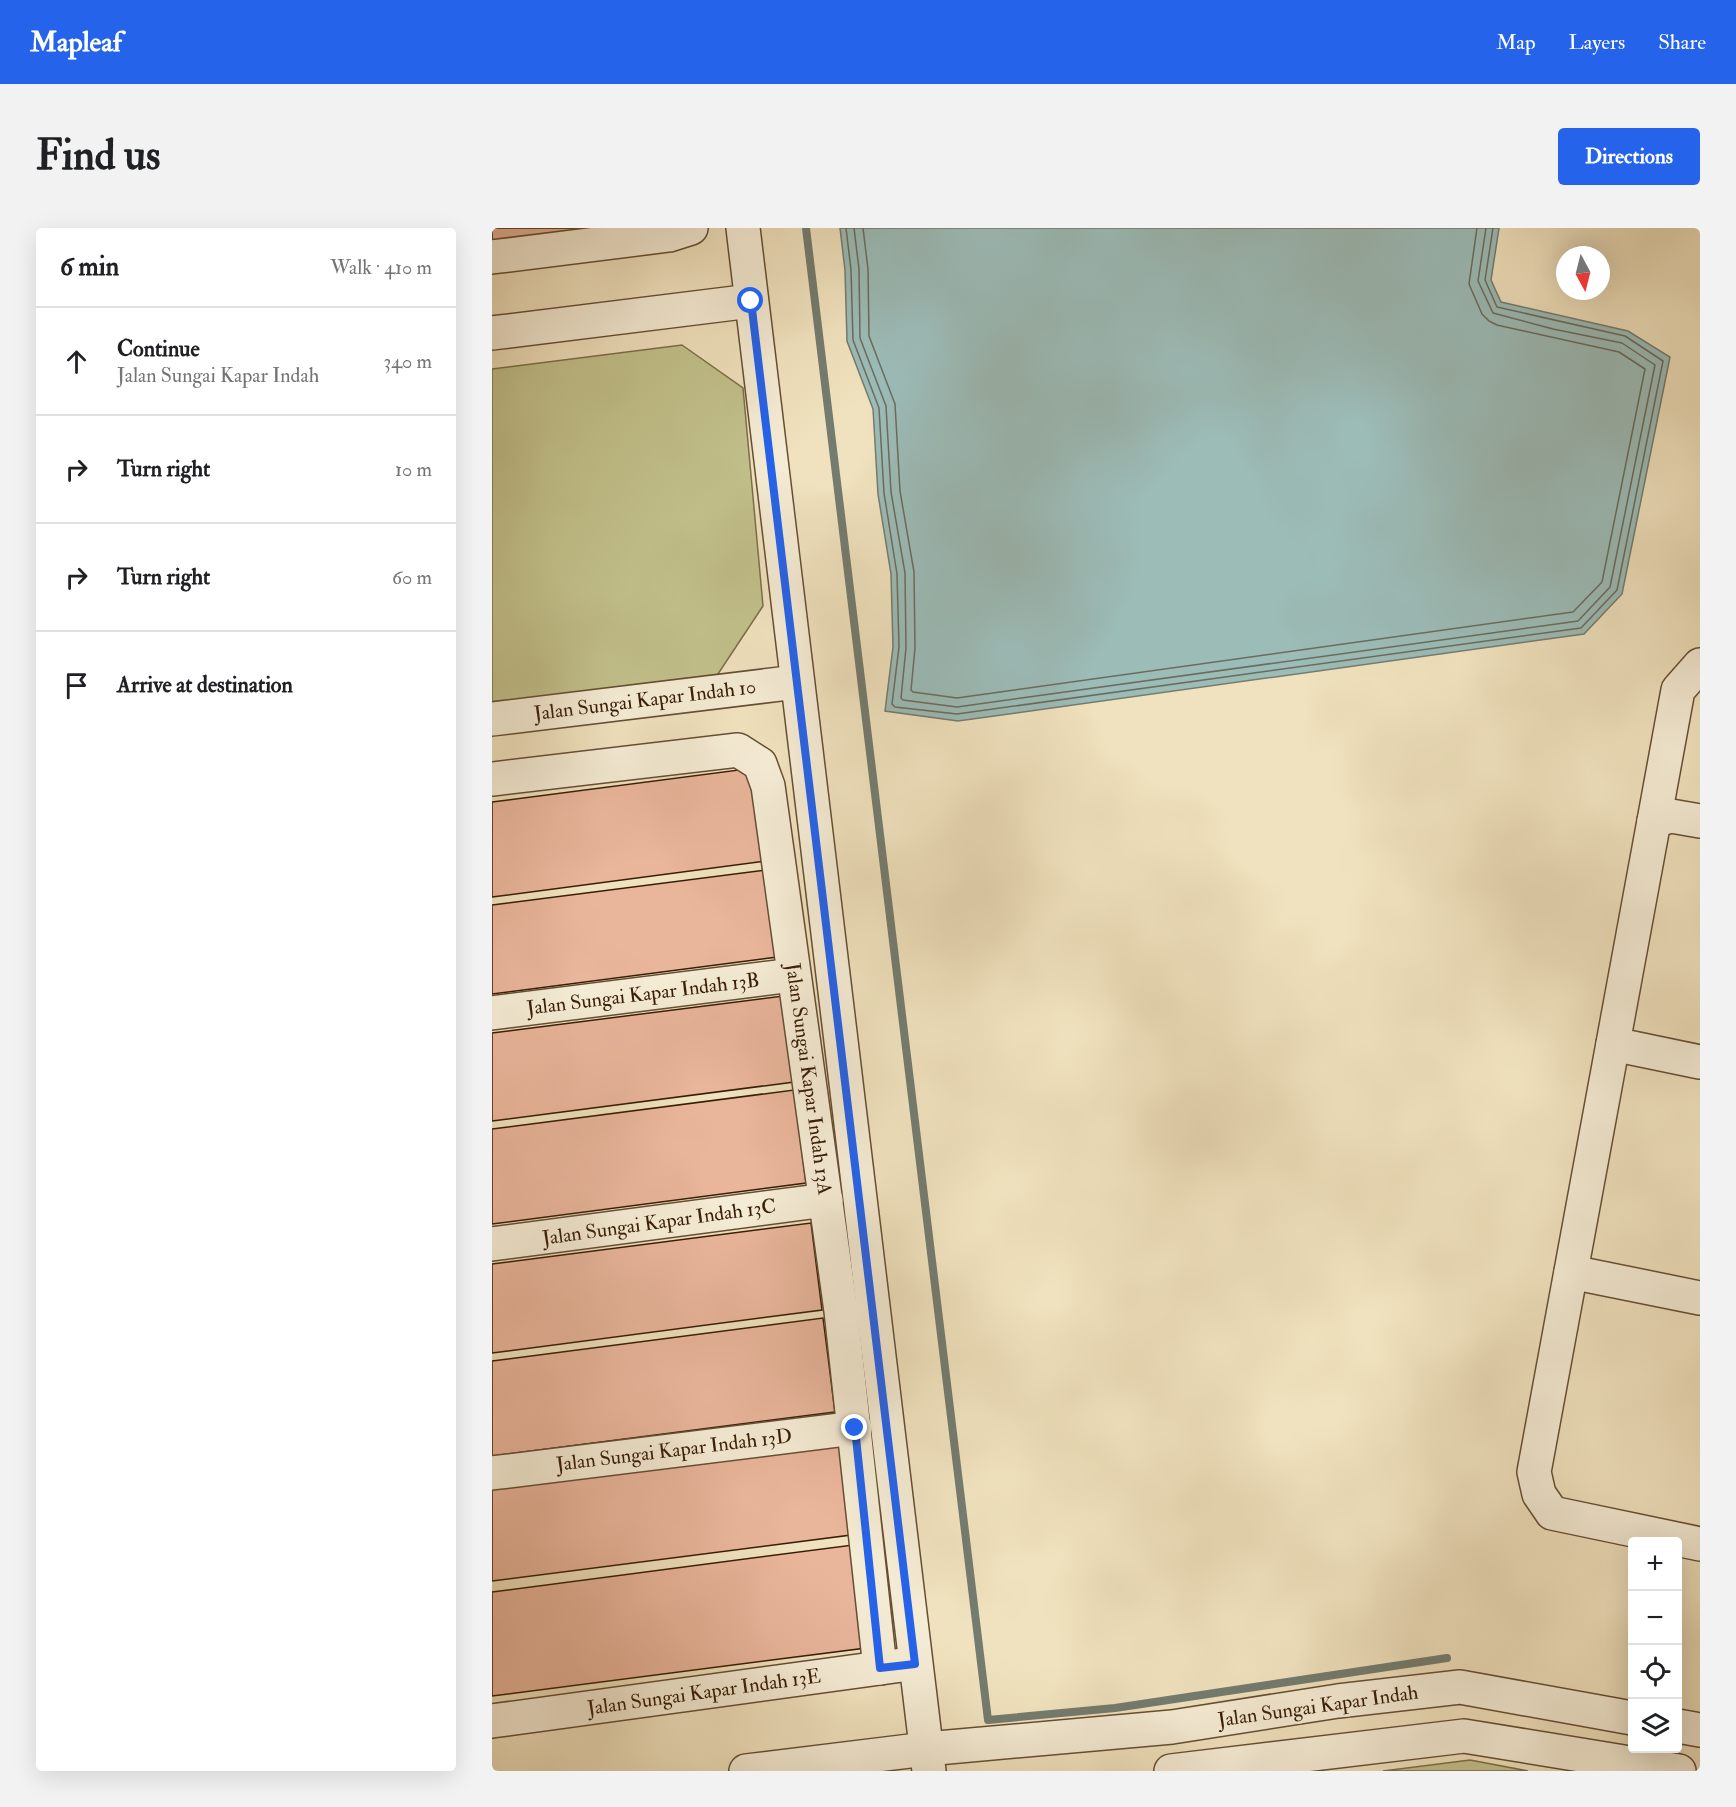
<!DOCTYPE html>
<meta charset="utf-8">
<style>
:root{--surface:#fff;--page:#f2f2f2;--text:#202124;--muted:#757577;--line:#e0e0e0;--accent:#2563eb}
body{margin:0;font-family:"IM FELL Double Pica",serif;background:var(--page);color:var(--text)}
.controls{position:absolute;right:18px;bottom:18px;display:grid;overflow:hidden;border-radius:6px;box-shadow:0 6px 24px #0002}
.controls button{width:54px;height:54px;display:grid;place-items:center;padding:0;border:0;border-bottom:2px solid var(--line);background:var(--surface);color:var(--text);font:30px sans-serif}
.compass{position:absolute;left:1064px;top:18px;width:54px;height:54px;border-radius:50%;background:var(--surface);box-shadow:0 6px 24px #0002;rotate:173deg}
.stop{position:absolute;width:18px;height:18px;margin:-14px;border:4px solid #2563eb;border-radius:50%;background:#fff}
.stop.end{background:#2563eb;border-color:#fff;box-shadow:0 2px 6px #0008}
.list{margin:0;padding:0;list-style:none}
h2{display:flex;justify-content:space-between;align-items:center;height:78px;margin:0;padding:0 24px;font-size:26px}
h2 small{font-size:20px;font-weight:400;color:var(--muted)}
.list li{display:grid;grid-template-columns:39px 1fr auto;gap:18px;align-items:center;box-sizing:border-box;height:108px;padding:0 24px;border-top:2px solid var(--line)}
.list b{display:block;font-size:22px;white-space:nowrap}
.list p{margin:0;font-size:20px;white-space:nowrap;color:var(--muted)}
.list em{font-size:20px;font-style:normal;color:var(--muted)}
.icon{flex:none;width:33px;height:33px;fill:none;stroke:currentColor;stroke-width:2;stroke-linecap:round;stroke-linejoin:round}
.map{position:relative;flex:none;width:1208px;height:1543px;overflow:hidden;border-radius:6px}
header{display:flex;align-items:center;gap:36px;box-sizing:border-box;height:84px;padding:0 30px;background:var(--accent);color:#fff}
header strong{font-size:28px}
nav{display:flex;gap:33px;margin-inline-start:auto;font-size:21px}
.intro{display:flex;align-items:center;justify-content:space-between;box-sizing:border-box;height:144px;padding:0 36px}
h1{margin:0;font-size:42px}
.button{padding:15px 27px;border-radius:6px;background:var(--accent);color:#fff;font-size:21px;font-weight:700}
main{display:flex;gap:36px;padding:0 36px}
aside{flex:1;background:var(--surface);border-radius:6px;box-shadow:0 6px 24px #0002}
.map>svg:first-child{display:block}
.green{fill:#c2c18c;stroke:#7d6f48;stroke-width:1.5}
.water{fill:#9cbcb8;stroke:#747c70;stroke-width:1.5}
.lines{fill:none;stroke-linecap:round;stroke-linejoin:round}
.shore{stroke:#6a6c5e;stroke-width:1.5}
.stream{stroke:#747c70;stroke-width:8}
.building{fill:#e9b59b;stroke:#381d05;stroke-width:1.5}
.minor-casing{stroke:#664e33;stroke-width:36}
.minor{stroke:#f5ecd5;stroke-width:33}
.route{stroke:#2563eb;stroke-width:8}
.labels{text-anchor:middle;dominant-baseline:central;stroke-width:5;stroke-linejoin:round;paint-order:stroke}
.street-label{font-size:20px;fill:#381d05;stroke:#f5ecd5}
</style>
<header>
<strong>Mapleaf</strong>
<nav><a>Map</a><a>Layers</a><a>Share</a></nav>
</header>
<div class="intro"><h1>Find us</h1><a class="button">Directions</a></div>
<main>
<aside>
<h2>6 min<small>Walk · 410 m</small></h2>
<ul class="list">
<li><svg class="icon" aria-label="ahead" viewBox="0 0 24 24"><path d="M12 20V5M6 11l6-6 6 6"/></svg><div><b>Continue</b><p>Jalan Sungai Kapar Indah</p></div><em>340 m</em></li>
<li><svg class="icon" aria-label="right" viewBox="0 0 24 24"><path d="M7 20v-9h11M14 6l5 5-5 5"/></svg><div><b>Turn right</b></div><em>10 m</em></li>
<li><svg class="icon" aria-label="right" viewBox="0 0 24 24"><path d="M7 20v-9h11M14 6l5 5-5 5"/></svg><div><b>Turn right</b></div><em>60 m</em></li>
<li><svg class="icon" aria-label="arrive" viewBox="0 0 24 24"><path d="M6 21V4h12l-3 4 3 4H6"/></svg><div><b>Arrive at destination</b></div></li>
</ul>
</aside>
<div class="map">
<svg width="1208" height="1543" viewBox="0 0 1208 1543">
<rect width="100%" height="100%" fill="#f0e2be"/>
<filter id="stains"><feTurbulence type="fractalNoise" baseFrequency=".00333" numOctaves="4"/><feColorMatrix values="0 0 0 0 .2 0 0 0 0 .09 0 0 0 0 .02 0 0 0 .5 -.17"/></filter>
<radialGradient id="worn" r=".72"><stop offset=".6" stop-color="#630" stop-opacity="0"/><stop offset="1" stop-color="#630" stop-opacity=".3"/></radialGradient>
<g class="green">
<polygon points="190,117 251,160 271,378 220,455 0,477 0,141"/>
<polygon points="978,1532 1036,1543 891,1543"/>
</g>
<polygon class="water" points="348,0 1007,0 999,52 1009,74 1136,103 1178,129 1130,366 1092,406 466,493 393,483 401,419 399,346 386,266 381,181 355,113 353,42"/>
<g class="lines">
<g class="shore">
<polyline points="354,0 359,42 361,112 387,180 392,265 405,346 407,419 400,476 403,479 465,486 1089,400 1125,362 1171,133 1133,108 1005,79 993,52 1001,0"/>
<polyline points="362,0 367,41 368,110 394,178 399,264 413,345 414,420 409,470 411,472 465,479 1086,393 1118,359 1163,137 1130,115 1061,101 1001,85 986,53 994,0"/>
<polyline points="371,0 376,41 377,108 403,176 408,263 422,344 423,420 419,462 421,464 465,470 1081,384 1110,354 1153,141 1127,124 1005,97 997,93 990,86 977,56 985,0"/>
</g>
<polyline class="stream" points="314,0 496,1492 623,1480 955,1430"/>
</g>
<g class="building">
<polygon points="0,0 116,0 0,14"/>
<polygon points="262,540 274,633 0,669 0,574"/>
<polygon points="274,642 285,729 0,766 0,677"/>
<polygon points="291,768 302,854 0,893 0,805"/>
<polygon points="302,862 314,955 0,996 0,901"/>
<polygon points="319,995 330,1082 0,1125 0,1036"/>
<polygon points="331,1090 343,1184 0,1228 0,1133"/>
<polygon points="348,1216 359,1307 0,1353 0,1261"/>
<polygon points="361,1317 374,1420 0,1468 0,1364"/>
</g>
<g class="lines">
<g class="minor-casing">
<g id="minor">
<polyline points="251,0 437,1543"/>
<polyline points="0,29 177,7 199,0"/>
<polyline points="0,105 259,73"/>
<polyline points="0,491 305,454"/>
<polyline points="0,551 246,522 268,536 276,558 349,1083 388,1440"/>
<polyline points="1162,593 1186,462 1208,437"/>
<polyline points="1208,593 1179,588 1162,593 1042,1244 1047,1266 1060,1285 1208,1316"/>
<polyline points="0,785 301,747"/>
<polyline points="1121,816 1208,834"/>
<polyline points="0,1016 334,972"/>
<polyline points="1079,1044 1208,1070"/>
<polyline points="0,1245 363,1200"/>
<polyline points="0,1493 410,1437"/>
<polyline points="1186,1498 1208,1502"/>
<polyline points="254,1543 434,1521 680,1499 846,1473 968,1459 1140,1490"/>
<polyline points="679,1543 972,1508 1187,1543"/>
</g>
</g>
<use href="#minor" class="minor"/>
</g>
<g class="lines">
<polyline class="route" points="259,73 423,1436 388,1440 363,1200"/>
</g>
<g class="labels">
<g class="street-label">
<text transform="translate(153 472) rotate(-7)">Jalan Sungai Kapar Indah 10</text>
<text transform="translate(151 766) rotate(-7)">Jalan Sungai Kapar Indah 13B</text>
<text transform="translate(317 851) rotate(82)">Jalan Sungai Kapar Indah 13A</text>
<text transform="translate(167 994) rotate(-8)">Jalan Sungai Kapar Indah 13C</text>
<text transform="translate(182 1222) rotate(-7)">Jalan Sungai Kapar Indah 13D</text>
<text transform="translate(212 1464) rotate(-8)">Jalan Sungai Kapar Indah 13E</text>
<text transform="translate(826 1478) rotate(-8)">Jalan Sungai Kapar Indah</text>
</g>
</g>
<rect width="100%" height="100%" filter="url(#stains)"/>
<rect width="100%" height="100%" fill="url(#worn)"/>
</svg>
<div class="controls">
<button>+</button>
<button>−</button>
<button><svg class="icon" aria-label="locate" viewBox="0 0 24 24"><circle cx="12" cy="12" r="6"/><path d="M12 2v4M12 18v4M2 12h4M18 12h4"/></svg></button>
<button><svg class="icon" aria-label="layers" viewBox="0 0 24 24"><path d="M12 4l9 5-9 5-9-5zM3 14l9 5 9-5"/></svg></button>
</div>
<svg class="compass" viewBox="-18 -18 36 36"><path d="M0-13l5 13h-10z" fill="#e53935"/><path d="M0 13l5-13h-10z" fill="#757577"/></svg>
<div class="stop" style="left:259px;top:73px"></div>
<div class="stop end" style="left:363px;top:1200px"></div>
</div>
</main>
